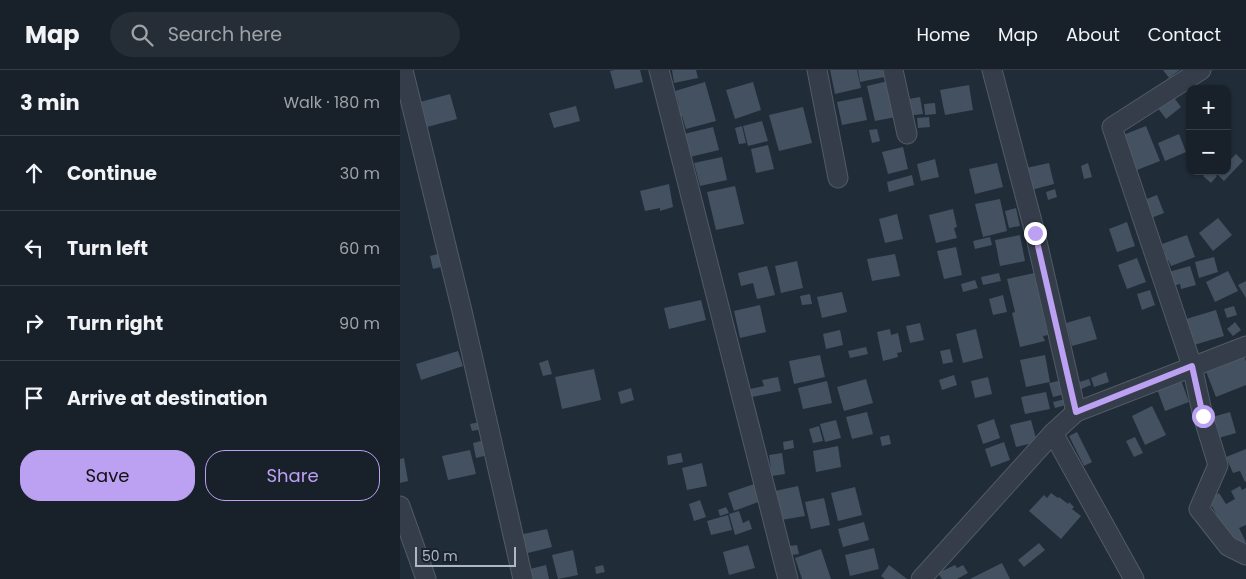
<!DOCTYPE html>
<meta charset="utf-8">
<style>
:root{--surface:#18212a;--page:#252e36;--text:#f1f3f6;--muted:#9fa3a8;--line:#363e47;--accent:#bca0f2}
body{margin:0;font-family:Poppins,sans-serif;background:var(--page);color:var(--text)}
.controls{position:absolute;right:15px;top:15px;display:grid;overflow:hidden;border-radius:10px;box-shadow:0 1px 4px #0004}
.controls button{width:45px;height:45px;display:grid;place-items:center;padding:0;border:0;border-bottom:1px solid var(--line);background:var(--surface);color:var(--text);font:25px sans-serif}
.scale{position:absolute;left:15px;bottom:12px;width:101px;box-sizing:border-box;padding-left:5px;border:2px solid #aeb8c5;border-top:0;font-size:14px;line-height:18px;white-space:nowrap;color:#aeb8c5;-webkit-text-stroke:4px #1a232d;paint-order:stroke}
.stop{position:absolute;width:15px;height:15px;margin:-11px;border:4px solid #bca0f2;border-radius:50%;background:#fff}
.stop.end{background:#bca0f2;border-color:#fff;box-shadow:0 1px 5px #0008}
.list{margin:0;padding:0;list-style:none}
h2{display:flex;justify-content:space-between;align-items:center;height:65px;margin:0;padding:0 20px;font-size:21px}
h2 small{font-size:16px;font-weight:400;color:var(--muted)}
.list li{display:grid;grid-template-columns:32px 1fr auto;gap:15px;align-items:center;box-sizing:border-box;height:75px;padding:0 20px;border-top:1px solid var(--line)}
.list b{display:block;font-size:19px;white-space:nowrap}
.list em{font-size:16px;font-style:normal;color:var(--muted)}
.actions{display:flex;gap:10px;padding:15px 20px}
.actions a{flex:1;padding:11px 0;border:1px solid var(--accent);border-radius:20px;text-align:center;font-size:18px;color:var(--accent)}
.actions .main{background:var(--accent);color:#111}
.icon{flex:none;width:28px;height:28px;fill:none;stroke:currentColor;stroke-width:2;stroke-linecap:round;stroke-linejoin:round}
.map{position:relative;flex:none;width:846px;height:509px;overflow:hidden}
header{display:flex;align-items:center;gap:30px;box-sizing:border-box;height:70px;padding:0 25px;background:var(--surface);border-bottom:1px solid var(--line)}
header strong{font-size:24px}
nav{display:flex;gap:28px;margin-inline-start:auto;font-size:18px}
.search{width:350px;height:45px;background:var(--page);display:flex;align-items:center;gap:12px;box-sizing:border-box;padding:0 18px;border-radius:28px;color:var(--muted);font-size:19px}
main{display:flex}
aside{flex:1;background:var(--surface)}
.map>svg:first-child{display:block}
.building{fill:#435160}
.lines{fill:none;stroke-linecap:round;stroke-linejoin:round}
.minor-casing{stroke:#515b66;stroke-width:21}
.minor{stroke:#343d49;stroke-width:19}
.route{stroke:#bca0f2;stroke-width:6}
</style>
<header>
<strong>Map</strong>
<div class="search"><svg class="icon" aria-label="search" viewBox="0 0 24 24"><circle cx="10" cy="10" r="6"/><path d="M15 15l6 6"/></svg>Search here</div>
<nav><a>Home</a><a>Map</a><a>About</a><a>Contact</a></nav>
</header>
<main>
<aside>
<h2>3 min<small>Walk · 180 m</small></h2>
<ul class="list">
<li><svg class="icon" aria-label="ahead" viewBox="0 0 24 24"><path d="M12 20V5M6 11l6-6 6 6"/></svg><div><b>Continue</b></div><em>30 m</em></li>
<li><svg class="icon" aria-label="left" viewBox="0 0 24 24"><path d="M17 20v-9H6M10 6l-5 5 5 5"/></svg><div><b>Turn left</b></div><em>60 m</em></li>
<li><svg class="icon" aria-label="right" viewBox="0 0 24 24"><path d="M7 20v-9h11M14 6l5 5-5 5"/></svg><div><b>Turn right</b></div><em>90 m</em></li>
<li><svg class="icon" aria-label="arrive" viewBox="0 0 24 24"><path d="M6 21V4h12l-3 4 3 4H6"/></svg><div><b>Arrive at destination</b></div></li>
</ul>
<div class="actions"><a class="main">Save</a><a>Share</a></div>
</aside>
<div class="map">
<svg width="846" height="509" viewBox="0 0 846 509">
<rect width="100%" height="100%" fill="#202c38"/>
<g class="building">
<polygon points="215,0 240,0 243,12 215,19 210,1"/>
<polygon points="272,0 296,0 298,8 274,13"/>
<polygon points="430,0 457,0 461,18 435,24"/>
<polygon points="458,0 488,0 489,6 460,12"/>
<polygon points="763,0 780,0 769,8"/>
<polygon points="488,11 496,47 475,51 467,16"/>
<polygon points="305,12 316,51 286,59 282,46 280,46 277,37 279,36 275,21"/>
<polygon points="353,12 361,40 335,49 326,20"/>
<polygon points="569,15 573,40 545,45 540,20"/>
<polygon points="50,24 57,49 27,57 20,40 22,40 20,32"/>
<polygon points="772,25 781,37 766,49 757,37"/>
<polygon points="462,27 467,50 442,55 437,32"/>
<polygon points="520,27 523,44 505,46 503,30"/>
<polygon points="535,33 536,44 525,45 524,34"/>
<polygon points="176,36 180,51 154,58 149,43"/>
<polygon points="403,37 412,73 379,81 369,45"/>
<polygon points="529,47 530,57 518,58 517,48"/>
<polygon points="362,51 368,71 348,76 343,56"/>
<polygon points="342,56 346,73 339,74 335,58"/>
<polygon points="746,56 760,91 737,100 723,65"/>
<polygon points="313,57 319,80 290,87 284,64"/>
<polygon points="477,59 480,71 472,73 469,60"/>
<polygon points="779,64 786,82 765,91 758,73"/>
<polygon points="368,75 374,99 356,103 351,79"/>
<polygon points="503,77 508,99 488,104 482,82"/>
<polygon points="836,84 843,91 824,111 817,104 819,101 827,101 827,93"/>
<polygon points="322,87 327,110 300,116 294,93"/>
<polygon points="535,89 539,107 521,111 517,94"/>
<polygon points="597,93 603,117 575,124 569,99"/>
<polygon points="649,93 654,114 631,120 626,98"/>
<polygon points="688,93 692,107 684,109 681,96"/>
<polygon points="808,101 812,101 817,106 811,113 803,106"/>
<polygon points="512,105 514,115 489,122 487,112"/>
<polygon points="269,114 273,137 260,141 260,138 245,141 240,121"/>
<polygon points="335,116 344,154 316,160 307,122"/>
<polygon points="655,119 657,127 648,130 646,122"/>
<polygon points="757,125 764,143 746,150 739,132"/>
<polygon points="600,129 607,161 583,167 575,134"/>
<polygon points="616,138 620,156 609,158 605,141"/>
<polygon points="553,139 557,157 554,158 557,168 536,173 529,145"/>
<polygon points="497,144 503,169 485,173 479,149"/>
<polygon points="818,148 832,165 813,181 799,163"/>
<polygon points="727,152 735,176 717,182 709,159"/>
<polygon points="620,165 625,191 600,196 595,170"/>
<polygon points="787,165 795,187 771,196 768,190 766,191 762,183 765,182 762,174"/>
<polygon points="590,167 592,175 575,179 573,171"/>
<polygon points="556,177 562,205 544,209 537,181"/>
<polygon points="38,184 41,197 33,199 30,186"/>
<polygon points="495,184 500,206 472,211 467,189"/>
<polygon points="814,187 818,202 799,208 795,192"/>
<polygon points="737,188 746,212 727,219 718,195"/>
<polygon points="397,191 403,218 381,223 375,196"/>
<polygon points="367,196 375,225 357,229 353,213 341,216 338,203"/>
<polygon points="790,196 796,215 781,219 780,214 769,217 765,203"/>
<polygon points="828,201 838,221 815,232 806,212"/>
<polygon points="599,203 601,211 583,215 581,207"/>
<polygon points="634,203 648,265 643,266 645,271 620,277 612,243 615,242 607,209"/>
<polygon points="575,210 578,218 563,222 561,214"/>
<polygon points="846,211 846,228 838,215"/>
<polygon points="750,220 755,235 742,240 737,224"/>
<polygon points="442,222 447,242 422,248 417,227"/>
<polygon points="410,224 412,234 402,235 400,226"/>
<polygon points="603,225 607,242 593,245 589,229"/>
<polygon points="301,230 306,250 269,259 264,238"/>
<polygon points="360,235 366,262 340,268 334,241"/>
<polygon points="834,236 837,245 827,248 824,239"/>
<polygon points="816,240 824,266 794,275 786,249"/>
<polygon points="690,246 697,269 672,276 666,253"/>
<polygon points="835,252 841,260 833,266 827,259"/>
<polygon points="520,253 524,270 510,273 506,256"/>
<polygon points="490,259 491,265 498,263 502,282 497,283 498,287 483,291 477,262"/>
<polygon points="576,259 583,288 563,293 556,264"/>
<polygon points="440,260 443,275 426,279 423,264"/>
<polygon points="466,277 468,284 450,288 448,281"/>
<polygon points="550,279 553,292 543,294 540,281"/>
<polygon points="58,281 63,296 21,310 16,294"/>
<polygon points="843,284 846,291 846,315 816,327 805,299"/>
<polygon points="420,285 425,307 394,314 389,291"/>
<polygon points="645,285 650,312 626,317 620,290"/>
<polygon points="148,290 152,304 143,306 139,293"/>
<polygon points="194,299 201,330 162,339 155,307"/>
<polygon points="706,302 709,312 694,317 691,308"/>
<polygon points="554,305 557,315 542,320 539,310"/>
<polygon points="378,307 381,321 352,327 350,319 364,316 362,310"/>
<polygon points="588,307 592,324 575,328 571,311"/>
<polygon points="466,309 473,333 444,341 437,317"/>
<polygon points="689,309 691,315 679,320 676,313"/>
<polygon points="662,310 665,324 653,327 649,313"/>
<polygon points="781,310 789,332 765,341 757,319"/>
<polygon points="427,311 432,333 403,339 398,318"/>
<polygon points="231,318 234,330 221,334 218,322"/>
<polygon points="646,322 650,339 625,344 621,327"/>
<polygon points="665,329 666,335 655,338 653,332"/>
<polygon points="752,336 766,365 745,375 732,346"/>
<polygon points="467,342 473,364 452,369 446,347"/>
<polygon points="830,342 836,363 815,369 809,348"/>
<polygon points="594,349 600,368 583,374 577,355"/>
<polygon points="436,350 441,368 425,372 420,354"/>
<polygon points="631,350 637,372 616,377 610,355"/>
<polygon points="80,352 82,359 72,361 70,354"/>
<polygon points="419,356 423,371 413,373 409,359"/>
<polygon points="677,362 692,392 684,396 669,366"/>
<polygon points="489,365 491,374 482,376 480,367"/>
<polygon points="735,367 743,383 734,387 726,371"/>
<polygon points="85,370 88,385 76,388 73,373"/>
<polygon points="393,370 394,378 384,380 383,372"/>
<polygon points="604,372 610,390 591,397 585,379"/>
<polygon points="438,376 441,397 416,402 413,381"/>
<polygon points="846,379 846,411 845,412 840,401 833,403 826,387"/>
<polygon points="70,380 76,404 48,410 42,386"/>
<polygon points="281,383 283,392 268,395 267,386"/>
<polygon points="382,383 385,404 372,406 369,385"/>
<polygon points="4,388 8,411 0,413 0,389"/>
<polygon points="302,393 307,416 287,420 282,398"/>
<polygon points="354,414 361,431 334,441 328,423"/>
<polygon points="398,416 405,446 381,450 375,421"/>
<polygon points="840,416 842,420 846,418 846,455 839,458 846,472 835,478 808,429 819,423 826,434 835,429 831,421"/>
<polygon points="455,417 462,445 438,451 431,423"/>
<polygon points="651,423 658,428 659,427 668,434 669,432 674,437 672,439 681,446 661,469 629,441 644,425 647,428"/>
<polygon points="424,428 430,455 411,459 405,432"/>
<polygon points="300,430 306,447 294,451 289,434"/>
<polygon points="326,437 329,443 320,446 318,440"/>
<polygon points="339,441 343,453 349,450 352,459 335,465 329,444"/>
<polygon points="328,445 332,460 311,465 307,451"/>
<polygon points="464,452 469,470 443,477 438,459"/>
<polygon points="147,459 152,477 124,484 119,465"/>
<polygon points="639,473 645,480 624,497 618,490"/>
<polygon points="348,475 355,498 329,505 323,482"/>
<polygon points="397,475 399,484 391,485 389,476"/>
<polygon points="474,478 479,499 450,506 445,485"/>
<polygon points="421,479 431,509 402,509 395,488"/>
<polygon points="173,480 178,505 158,509 152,485"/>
<polygon points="602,493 610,509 570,509"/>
<polygon points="146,495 149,509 129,509 126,500"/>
<polygon points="203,495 205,502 196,504 195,497"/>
<polygon points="489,495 507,509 485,509 481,506"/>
<polygon points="555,495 557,498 563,495 568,503 557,509 542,509 538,503"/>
</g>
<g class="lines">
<g class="minor-casing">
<g id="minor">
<polyline points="3,0 62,241 123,509"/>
<polyline points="259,0 388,509"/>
<polyline points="417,0 438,108"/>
<polyline points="493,0 507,64"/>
<polyline points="592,0 635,163 676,342"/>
<polyline points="801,0 712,57 792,296 803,346 818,395 799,439 828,476 846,485"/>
<polyline points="653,363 734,509"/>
<polyline points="0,436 26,509"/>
<polyline points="521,509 653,363 676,342 846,276"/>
</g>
</g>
<use href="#minor" class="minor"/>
</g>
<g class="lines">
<polyline class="route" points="635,163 676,342 792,296 803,346"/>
</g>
</svg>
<div class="controls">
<button>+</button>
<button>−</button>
</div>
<div class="scale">50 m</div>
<div class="stop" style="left:803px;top:346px"></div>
<div class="stop end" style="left:635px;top:163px"></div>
</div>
</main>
